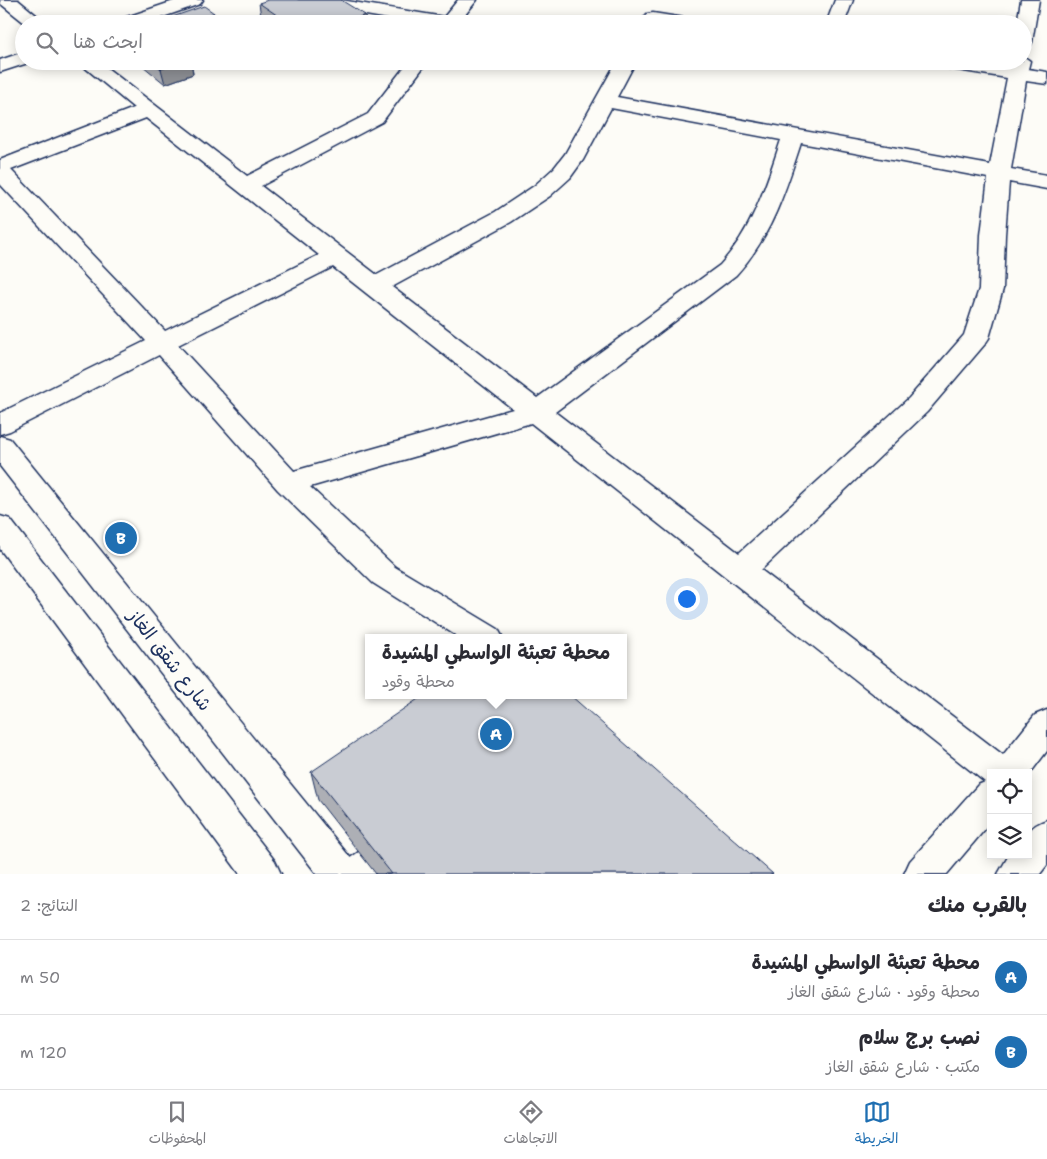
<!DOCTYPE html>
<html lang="ar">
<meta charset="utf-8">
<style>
:root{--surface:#fff;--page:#f2f2f3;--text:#2b2b33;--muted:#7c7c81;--line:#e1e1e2;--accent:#1f6fb2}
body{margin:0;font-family:"Shantell Sans","Playpen Sans Arabic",sans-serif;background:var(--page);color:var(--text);direction:rtl}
.controls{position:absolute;right:15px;bottom:15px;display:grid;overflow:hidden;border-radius:0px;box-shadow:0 2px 12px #0003}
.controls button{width:45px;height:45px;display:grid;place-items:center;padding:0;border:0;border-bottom:1px solid var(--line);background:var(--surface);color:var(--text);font:25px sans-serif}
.you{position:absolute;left:686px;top:598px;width:18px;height:18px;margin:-12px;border:4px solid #fff;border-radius:50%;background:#1a73e8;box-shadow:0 0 0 8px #1a73e833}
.badge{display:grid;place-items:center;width:32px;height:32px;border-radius:50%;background:var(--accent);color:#fff;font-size:16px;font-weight:700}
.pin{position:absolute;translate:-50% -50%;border:2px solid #fff;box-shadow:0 1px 5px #0006}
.popup{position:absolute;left:365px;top:634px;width:262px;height:65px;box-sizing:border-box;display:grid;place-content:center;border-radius:0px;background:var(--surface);filter:drop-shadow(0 1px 4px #0005);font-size:16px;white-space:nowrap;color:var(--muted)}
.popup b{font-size:19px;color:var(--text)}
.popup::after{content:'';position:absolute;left:50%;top:100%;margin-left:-10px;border:10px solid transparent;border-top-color:var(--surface)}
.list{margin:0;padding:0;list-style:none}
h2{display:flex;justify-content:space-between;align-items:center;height:65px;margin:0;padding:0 20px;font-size:21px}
h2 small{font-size:16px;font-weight:400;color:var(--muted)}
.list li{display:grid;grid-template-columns:32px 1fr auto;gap:15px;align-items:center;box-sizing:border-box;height:75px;padding:0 20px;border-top:1px solid var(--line)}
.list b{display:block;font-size:19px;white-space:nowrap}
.list p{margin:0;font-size:16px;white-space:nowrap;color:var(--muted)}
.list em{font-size:16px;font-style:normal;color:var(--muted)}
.icon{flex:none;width:28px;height:28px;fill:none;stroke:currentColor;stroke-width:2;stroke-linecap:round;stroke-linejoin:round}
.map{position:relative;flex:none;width:1047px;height:874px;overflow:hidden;direction:ltr}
.search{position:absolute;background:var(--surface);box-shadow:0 2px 12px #0003;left:15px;right:15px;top:15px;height:55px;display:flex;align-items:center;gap:12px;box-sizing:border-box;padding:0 18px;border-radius:28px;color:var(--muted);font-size:19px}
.sheet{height:215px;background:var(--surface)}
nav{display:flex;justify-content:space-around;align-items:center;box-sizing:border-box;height:70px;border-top:1px solid var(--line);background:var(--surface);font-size:14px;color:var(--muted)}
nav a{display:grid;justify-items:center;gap:2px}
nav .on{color:var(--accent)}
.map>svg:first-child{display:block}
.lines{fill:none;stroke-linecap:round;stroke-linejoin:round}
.minor-casing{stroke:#1b2f5e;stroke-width:3}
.major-casing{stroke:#1b2f5e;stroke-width:3}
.minor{fill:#fdfcf7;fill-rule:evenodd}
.major{fill:#fdfcf7;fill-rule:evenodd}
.wall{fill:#adafb5;stroke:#1b2f5e}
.shaded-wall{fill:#8d8f94;stroke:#1b2f5e}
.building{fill:#c9ccd3;stroke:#1b2f5e}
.labels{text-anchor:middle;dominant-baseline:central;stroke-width:4;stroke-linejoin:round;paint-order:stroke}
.street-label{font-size:19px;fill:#1b2f5e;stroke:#fdfcf7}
</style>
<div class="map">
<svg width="1047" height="874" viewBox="0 0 1047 874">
<rect width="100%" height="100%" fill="#fdfcf7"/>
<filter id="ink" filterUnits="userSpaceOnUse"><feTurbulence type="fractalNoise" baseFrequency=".02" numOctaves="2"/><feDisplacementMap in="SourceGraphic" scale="10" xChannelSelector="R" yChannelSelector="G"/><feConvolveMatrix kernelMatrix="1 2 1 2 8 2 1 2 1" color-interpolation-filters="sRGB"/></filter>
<g filter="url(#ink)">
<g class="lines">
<g class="minor-casing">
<g id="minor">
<polygon points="0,0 18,0 47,24 26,24 1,4"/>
<polygon points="177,0 203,0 200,4 143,24 116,24 118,20"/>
<polygon points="299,0 341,0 444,17 458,0 477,0 460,21 462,24 418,24 308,5 302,4"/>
<polygon points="835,0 853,0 844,24 826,24"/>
<polygon points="1021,0 1039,0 1032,42 1030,46 1023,48 1023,24 1017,24"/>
<polygon points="653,13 697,20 699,24 655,24 647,22 644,18 647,14"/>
<polygon points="24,52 24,61 31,62 0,72 0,60"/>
<path d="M1023,56L1030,61L1028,69L1047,72V84L1026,81L1011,169L1047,175V189L1009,182L1005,235L1003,289L989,338L985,344L927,412L761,570L1003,755L1035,715L1047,710V751L1028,776V773H991V822L947,874H904L910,861L978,785L985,782L531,423L310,487L395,567L498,629L503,638H460L373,583L278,490L159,355L10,431L0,434V413L146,341L0,184V160L134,108L77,61H98L247,176L368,114L409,61H428L382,122L261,186L377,275L495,212L534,186L554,168L565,154L617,61H636L617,97L990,165L1007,78L939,67L932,65L930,61H978L1009,66L1010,61H1023ZM611,108L781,140C766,185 753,229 720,265L537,398L392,287L511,222L550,196L570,178L583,160ZM146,118L319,255L165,331L11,170ZM801,143L988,178L981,235L979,289L964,335L909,398L739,553L555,412L736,275C771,237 785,192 801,143ZM333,267L513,409L294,471L178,345Z"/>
<path d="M1047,820V865L1040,874H998L1009,855H1028C1028,834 1025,828 1047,820Z"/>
<polygon points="400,827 413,832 418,844 413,856 389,874 340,874 346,861 387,832"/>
</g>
</g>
<g class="major-casing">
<g id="major">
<polygon points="0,436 10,439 353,861 359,874 317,874 0,466"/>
<polygon points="0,516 10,519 275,861 281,874 240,874 0,549"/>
</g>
</g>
<use href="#minor" class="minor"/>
<use href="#major" class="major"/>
</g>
<g class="wall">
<polygon points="259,3 366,24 262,24"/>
<polygon points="137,61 191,61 193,74 165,84"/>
<polygon points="311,772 773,874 376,874 318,800"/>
</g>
<g class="shaded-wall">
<polygon points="214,13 216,24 184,24"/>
<polygon points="365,15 366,24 341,24"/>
<polygon points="184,61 191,61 193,74 165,84 161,69"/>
</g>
<g class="building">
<polygon points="268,0 341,0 365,15 341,24 290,24 259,3"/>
<polygon points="204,6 214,13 184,24 159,24 158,22"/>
<polygon points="152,61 184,61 161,69"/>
<polygon points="424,695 570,695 773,874 392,874 311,772"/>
</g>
</g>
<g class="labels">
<g class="street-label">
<text transform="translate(170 660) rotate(52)">شارع شقق الغاز</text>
</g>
</g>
</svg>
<div class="controls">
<button><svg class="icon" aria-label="locate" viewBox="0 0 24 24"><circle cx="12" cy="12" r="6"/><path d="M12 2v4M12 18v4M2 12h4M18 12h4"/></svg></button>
<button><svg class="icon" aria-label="layers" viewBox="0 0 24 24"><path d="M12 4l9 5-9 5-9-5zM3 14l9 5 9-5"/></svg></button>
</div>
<div class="you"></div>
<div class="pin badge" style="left:496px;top:734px">A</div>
<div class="popup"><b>محطة تعبئة الواسطي المشيدة</b>محطة وقود</div>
<div class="pin badge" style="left:121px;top:538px">B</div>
<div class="search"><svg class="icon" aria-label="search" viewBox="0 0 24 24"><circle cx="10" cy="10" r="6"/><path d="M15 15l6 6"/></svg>ابحث هنا</div>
</div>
<section class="sheet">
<h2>بالقرب منك<small>النتائج: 2</small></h2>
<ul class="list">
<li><span class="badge">A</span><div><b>محطة تعبئة الواسطي المشيدة</b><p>محطة وقود · شارع شقق الغاز</p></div><em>50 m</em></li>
<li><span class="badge">B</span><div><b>نصب برج سلام</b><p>مكتب · شارع شقق الغاز</p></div><em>120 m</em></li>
</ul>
</section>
<nav>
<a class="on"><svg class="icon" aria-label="map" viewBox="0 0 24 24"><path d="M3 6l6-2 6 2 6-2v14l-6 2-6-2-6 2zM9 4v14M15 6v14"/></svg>الخريطة</a>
<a><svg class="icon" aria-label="directions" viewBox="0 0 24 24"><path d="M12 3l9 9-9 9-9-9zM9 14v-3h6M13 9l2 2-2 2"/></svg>الاتجاهات</a>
<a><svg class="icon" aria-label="saved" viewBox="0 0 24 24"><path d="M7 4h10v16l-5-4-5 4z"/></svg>المحفوظات</a>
</nav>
